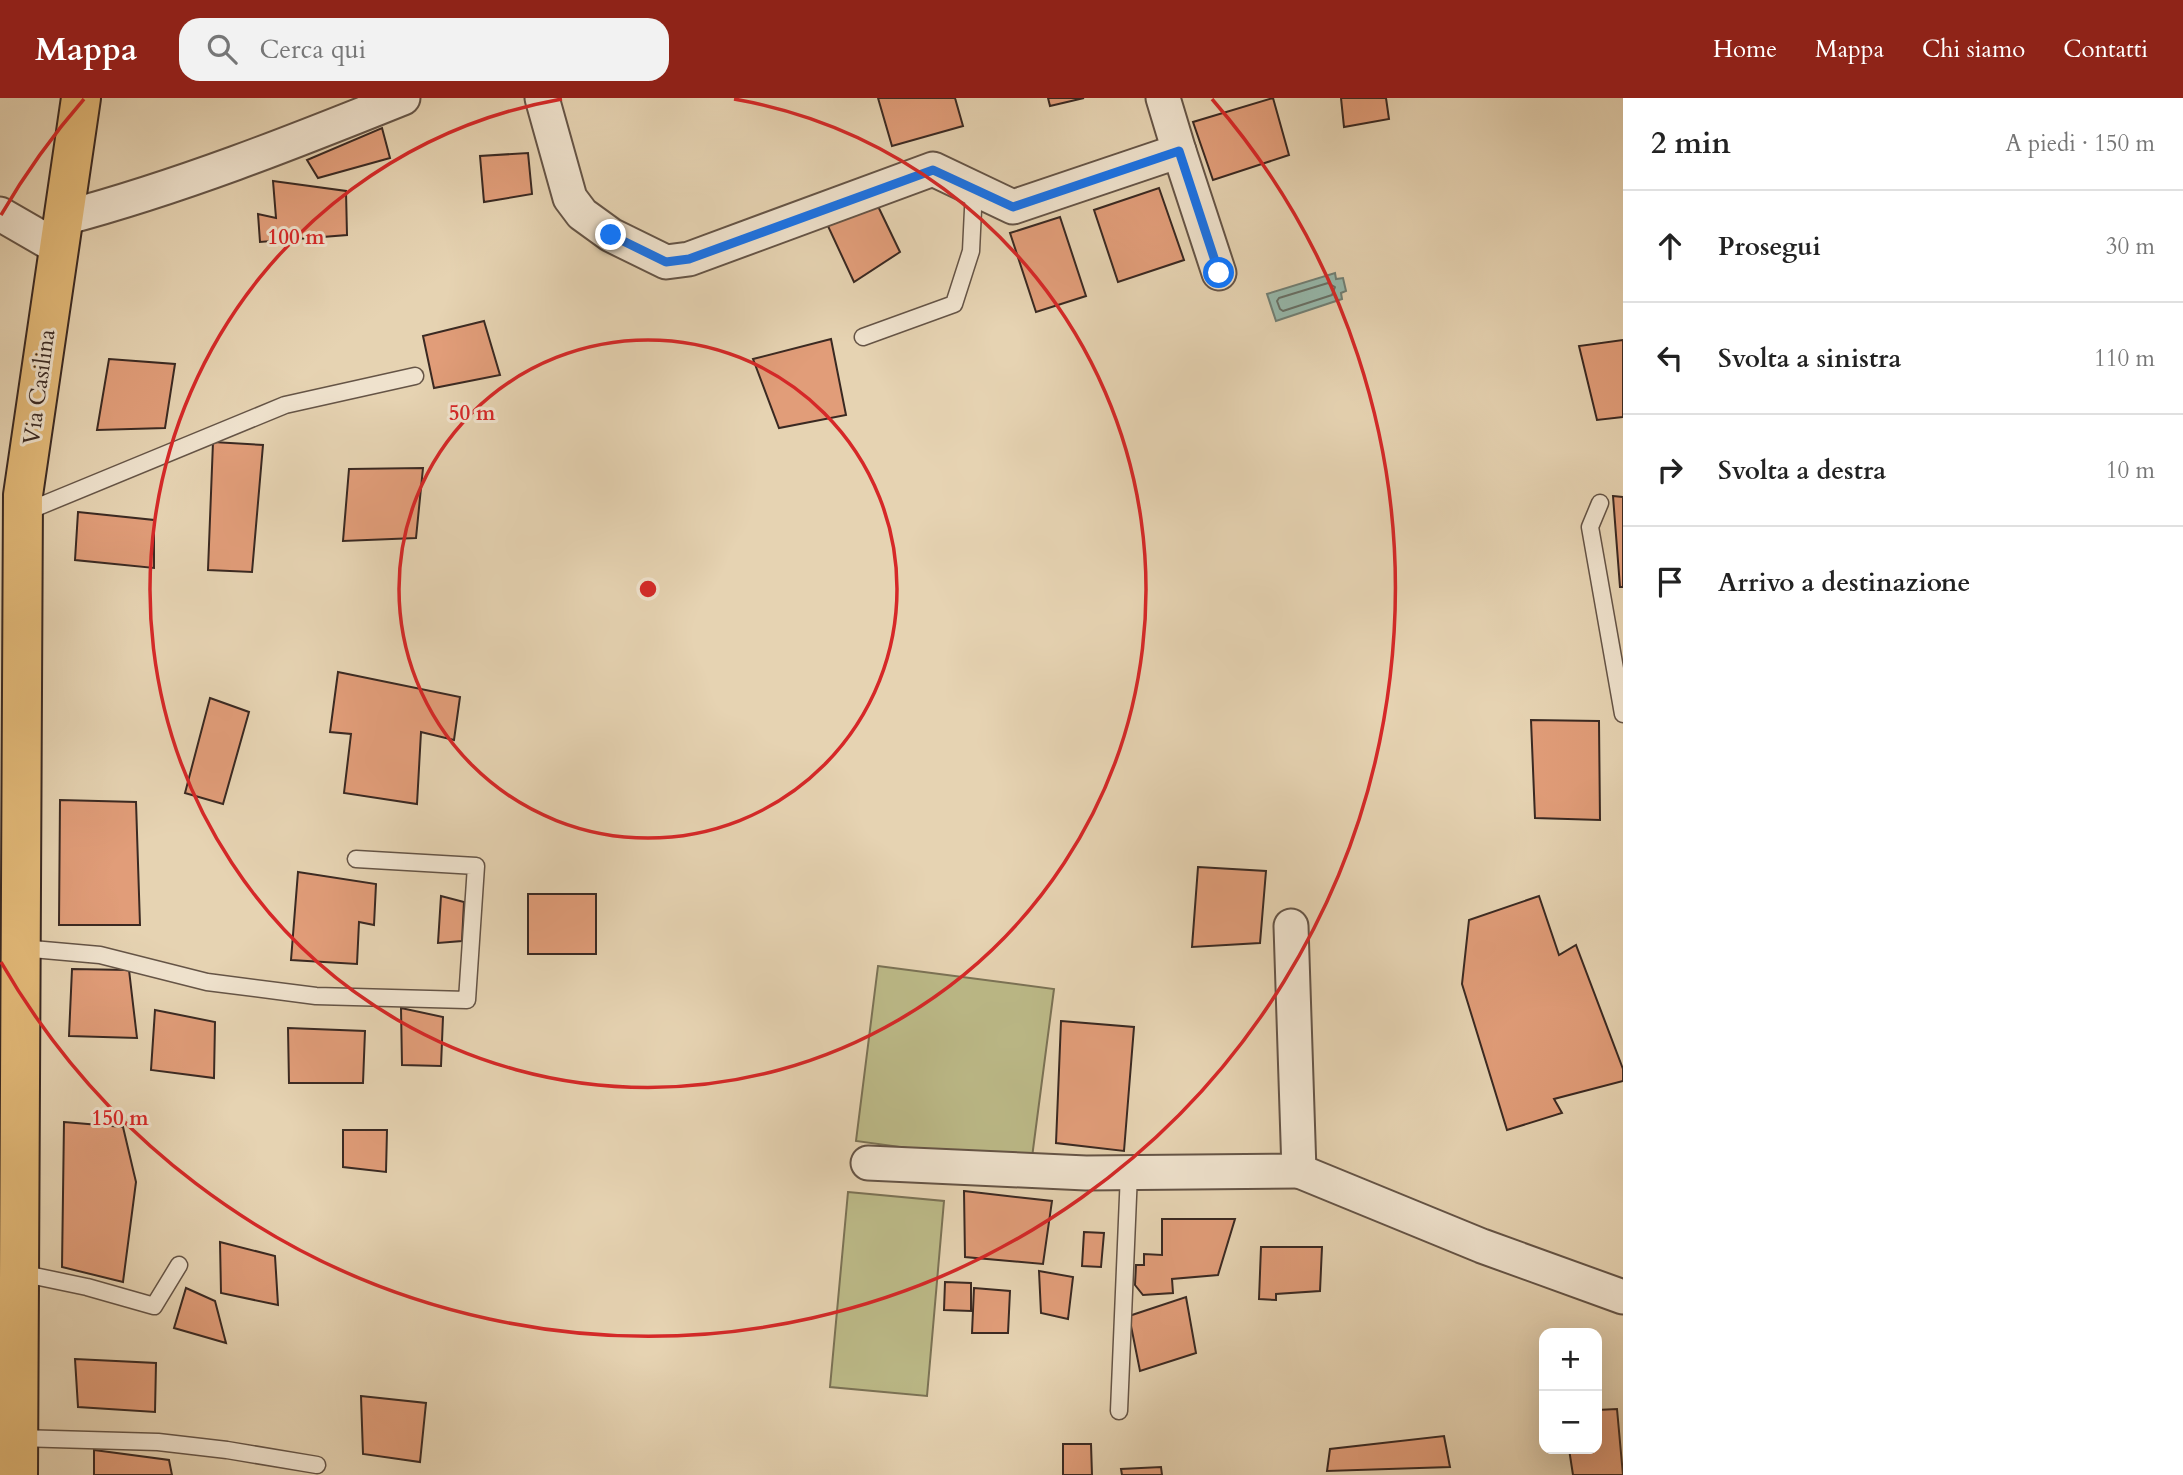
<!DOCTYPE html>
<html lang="it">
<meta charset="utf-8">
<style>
:root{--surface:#fff;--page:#f2f2f2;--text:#222;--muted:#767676;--line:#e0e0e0;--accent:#8f2418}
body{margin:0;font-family:Cardo,serif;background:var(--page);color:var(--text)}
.controls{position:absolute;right:21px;bottom:21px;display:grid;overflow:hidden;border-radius:14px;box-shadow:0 7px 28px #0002}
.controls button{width:63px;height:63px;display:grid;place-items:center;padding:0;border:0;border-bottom:2px solid var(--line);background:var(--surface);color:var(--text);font:35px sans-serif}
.stop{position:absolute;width:21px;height:21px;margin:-16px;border:5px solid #1a73e8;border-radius:50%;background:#fff}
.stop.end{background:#1a73e8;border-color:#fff;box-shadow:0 2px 7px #0008}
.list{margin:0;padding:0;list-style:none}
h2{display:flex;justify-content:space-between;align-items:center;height:91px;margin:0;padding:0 28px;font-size:30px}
h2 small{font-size:23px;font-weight:400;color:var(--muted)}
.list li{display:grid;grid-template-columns:46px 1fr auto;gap:21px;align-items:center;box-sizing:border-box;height:112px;padding:0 28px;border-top:2px solid var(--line)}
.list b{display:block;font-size:26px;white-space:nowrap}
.list em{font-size:23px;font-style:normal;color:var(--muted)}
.icon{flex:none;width:38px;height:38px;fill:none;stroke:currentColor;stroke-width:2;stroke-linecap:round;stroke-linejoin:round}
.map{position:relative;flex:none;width:1623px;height:1377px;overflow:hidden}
header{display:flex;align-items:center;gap:42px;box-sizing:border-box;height:98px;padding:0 35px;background:var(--accent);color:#fff}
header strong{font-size:33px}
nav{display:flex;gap:38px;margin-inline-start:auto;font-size:24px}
.search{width:490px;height:63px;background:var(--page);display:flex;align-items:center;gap:18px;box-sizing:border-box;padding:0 24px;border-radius:21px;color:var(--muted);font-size:26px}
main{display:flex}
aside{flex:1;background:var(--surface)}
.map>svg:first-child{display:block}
.green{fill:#bcba88;stroke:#7b7255;stroke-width:2}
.water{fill:#96b8ab;stroke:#717f74;stroke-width:2}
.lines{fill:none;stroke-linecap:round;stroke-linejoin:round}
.shore{stroke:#687066;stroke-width:2}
.building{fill:#e19d79;stroke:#3a2922;stroke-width:2}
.lane-casing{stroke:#655446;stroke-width:19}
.street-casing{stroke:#655446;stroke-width:37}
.primary-casing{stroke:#3a2922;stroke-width:42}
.lane{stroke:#efe2cd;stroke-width:16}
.street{stroke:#efe2cd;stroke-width:33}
.primary{stroke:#e3ba79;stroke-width:38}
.route{stroke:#1a73e8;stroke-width:9}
.ring{fill:none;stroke:#d62828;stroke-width:3.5}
.labels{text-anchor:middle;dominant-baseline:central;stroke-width:6;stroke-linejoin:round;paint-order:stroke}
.street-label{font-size:23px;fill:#3a2922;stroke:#efe2cd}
.centre{fill:#d62828;stroke:#efe2cd;stroke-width:3.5}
.ring-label{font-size:21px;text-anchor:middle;font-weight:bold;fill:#d62828;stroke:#efe2cd;stroke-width:6;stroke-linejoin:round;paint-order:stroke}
</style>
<header>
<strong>Mappa</strong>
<div class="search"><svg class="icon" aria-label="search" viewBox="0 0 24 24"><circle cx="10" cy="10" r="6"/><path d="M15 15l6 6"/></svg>Cerca qui</div>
<nav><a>Home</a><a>Mappa</a><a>Chi siamo</a><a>Contatti</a></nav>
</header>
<main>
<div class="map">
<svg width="1623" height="1377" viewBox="0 0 1623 1377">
<rect width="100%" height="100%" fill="#e6d3b2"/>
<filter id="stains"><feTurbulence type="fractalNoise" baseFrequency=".00286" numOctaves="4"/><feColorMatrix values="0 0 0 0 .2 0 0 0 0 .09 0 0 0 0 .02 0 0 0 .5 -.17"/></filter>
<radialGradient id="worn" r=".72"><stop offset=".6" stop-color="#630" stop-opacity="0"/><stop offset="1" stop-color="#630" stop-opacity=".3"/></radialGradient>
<g class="green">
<polygon points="878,868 1054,891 1031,1067 856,1043"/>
<polygon points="848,1094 944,1103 927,1298 830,1289"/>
</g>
<polygon class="water" points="1335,175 1336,181 1343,180 1346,193 1341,195 1342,201 1276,223 1267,196"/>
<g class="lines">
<polygon class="shore" points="1328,185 1335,189 1332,197 1283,213 1280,211 1277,203 1279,200"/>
</g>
<g class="building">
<polygon points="878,0 955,0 963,28 892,48"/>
<polygon points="1048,0 1084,0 1050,8"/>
<polygon points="1273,0 1289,57 1213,82 1193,24"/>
<polygon points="1341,0 1386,0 1389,21 1344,29"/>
<polygon points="382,30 390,60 318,80 307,62"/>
<polygon points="528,55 532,96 484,104 480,58"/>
<polygon points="273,83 346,93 347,137 260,144 258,116 276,120"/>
<polygon points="1159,90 1184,162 1118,184 1094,112"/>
<polygon points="875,102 900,154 854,184 827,126"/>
<polygon points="1060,119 1086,198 1036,214 1010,135"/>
<polygon points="484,223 500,277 434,290 423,238"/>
<polygon points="831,241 846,317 779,330 753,261"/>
<polygon points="1623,242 1623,319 1597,322 1579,248"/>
<polygon points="109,261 175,266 165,330 97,332"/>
<polygon points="213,344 263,347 252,474 208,472"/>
<polygon points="423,370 416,440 343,443 349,371"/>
<polygon points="1613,398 1623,399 1623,489 1620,489"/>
<polygon points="78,414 154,422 154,470 75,462"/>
<polygon points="338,574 460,599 454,642 421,634 417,706 344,695 351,636 330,634"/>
<polygon points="210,600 249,614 223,706 185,695"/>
<polygon points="1531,622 1599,623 1600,722 1535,720"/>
<polygon points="60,702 136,704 140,827 59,827"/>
<polygon points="1198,769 1266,773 1260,845 1192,849"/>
<polygon points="298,774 376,786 374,827 359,824 357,866 291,862"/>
<rect x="528" y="796" width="68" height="60"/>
<polygon points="441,798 464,804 462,843 438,845"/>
<polygon points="1539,798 1559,857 1576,847 1623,971 1623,983 1554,1001 1562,1015 1507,1032 1462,886 1469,822"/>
<polygon points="72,871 129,872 137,940 69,938"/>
<polygon points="401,910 443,919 441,968 402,967"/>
<polygon points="155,912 215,924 214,980 151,972"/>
<polygon points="1061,923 1134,929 1124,1053 1056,1045"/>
<polygon points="288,930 365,933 363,985 289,985"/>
<polygon points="64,1024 123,1029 136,1084 123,1184 62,1169"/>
<polygon points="343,1032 387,1032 386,1074 343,1069"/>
<polygon points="964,1093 1052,1103 1043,1166 965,1159"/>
<polygon points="1162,1121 1235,1121 1218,1177 1172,1181 1173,1195 1143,1197 1135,1187 1136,1167 1144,1167 1144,1156 1162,1157"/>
<polygon points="1084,1134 1104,1135 1101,1169 1082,1168"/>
<polygon points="220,1144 275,1158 278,1207 221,1195"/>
<polygon points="1261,1149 1322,1149 1320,1193 1276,1196 1276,1202 1259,1201"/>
<polygon points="1039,1173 1073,1179 1068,1221 1041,1215"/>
<polygon points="945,1184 971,1185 971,1213 944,1212"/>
<polygon points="186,1190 215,1203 226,1245 174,1230"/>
<polygon points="974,1190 1010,1193 1008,1235 972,1235"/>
<polygon points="1186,1199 1196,1255 1140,1273 1129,1218"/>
<polygon points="75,1261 156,1265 155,1314 78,1309"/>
<polygon points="361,1298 426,1305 420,1364 363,1356"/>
<polygon points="1617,1311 1623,1377 1573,1377 1569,1351 1597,1351 1597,1312"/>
<polygon points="1444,1338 1450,1369 1327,1373 1330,1351"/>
<polygon points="1063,1346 1091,1346 1092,1377 1063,1377"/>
<polygon points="94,1352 169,1362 172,1377 94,1377"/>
<polygon points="1161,1369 1162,1377 1122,1377 1121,1371"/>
</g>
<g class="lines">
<g class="lane-casing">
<g id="lane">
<polyline points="863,239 954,206 971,153 974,91"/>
<polyline points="1600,405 1590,429 1623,616"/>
<polyline points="23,415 285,307 415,278"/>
<polyline points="21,850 100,857 207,884 316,898 467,902 476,768 356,761"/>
<polyline points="20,1175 87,1189 154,1208 179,1167"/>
<polyline points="1119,1313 1129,1075"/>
<polyline points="18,1340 158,1344 227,1352 317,1367"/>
</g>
</g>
<g class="street-casing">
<g id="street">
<polyline points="542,0 570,100 582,116 611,137 666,164 689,161 933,71 1013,109 1179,53 1163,0"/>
<polyline points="1179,53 1219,175"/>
<polyline points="0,116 59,150"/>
<path d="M64,120C180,89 291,45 403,0"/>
<polyline points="868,1065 1086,1075 1299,1073 1291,828"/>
<polyline points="1299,1073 1482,1148 1623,1199"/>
</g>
</g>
<g class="primary-casing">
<polyline id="primary" points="18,1377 23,397 81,0"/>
</g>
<use href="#lane" class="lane"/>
<use href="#street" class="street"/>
<use href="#primary" class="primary"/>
</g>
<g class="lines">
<polyline class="route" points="611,137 666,164 689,161 933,72 1013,109 1179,53 1219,175"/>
</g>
<g class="ring">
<circle cx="648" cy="491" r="249"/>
<path d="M734 1A498 498 0 1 1 562 1"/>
<path d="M1 117A747 747 0 0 1 84 1M1212 1A747 747 0 1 1 1 864"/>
</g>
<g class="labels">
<g class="street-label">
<text transform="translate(39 289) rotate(-82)">Via Casilina</text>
</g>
</g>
<circle cx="648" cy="491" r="10" class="centre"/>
<g class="ring-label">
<text x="296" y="146">100 m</text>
<text x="472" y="322">50 m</text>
<text x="120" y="1027">150 m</text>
</g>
<rect width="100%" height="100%" filter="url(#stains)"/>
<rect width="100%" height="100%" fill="url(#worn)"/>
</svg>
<div class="controls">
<button>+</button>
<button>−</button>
</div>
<div class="stop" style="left:1219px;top:175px"></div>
<div class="stop end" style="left:611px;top:137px"></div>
</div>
<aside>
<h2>2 min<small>A piedi · 150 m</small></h2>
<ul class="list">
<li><svg class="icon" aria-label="ahead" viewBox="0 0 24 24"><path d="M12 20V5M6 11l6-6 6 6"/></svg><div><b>Prosegui</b></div><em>30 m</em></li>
<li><svg class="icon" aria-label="left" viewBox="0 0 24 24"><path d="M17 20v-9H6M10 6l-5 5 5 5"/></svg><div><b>Svolta a sinistra</b></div><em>110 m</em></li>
<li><svg class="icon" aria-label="right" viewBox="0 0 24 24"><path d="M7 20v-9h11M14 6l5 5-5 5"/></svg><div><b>Svolta a destra</b></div><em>10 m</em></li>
<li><svg class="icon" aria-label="arrive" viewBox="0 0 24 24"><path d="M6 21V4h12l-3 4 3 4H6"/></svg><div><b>Arrivo a destinazione</b></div></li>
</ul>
</aside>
</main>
